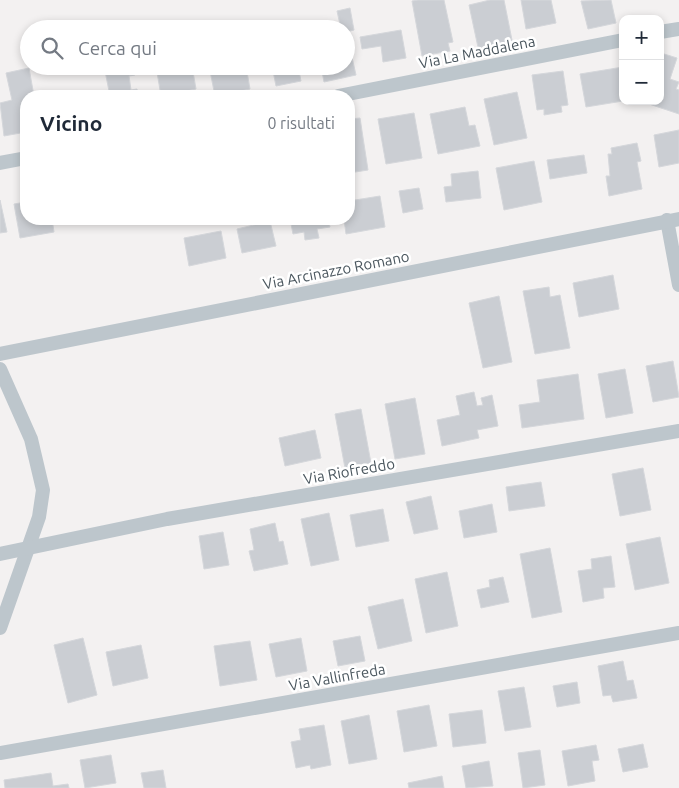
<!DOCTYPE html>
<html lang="it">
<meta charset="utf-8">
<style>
:root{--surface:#fff;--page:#f6f6f7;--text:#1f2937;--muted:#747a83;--line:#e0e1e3}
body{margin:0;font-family:Ubuntu,sans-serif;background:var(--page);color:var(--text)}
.controls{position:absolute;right:15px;top:15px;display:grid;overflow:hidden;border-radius:10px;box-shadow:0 2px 8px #0003}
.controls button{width:45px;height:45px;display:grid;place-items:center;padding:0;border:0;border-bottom:1px solid var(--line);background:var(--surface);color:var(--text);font:25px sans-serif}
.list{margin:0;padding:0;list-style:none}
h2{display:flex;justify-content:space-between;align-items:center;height:65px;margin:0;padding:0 20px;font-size:21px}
h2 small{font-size:16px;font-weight:400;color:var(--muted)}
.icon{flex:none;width:28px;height:28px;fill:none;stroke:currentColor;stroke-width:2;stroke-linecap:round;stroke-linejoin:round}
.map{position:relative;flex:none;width:679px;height:788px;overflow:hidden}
.search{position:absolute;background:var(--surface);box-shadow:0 2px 8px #0003;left:20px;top:20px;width:335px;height:55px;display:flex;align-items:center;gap:12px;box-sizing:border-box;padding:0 18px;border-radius:28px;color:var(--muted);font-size:19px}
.panel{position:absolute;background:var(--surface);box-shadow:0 2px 8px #0003;left:20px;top:90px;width:335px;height:135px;border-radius:20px}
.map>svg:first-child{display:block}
.building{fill:#cbced3;stroke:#d5d7db}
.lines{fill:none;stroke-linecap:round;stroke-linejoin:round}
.minor{stroke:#bdc6cc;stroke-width:14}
.labels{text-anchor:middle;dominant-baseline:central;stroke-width:5;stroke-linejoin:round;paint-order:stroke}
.street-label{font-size:15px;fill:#49555d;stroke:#fff}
</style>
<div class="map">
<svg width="679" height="788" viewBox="0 0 679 788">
<rect width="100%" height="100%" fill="#f3f1f1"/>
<g class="building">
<polygon points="418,0 444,0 453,42 448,43 450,51 422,56 412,1"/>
<polygon points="490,0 504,0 513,45 479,52 469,5"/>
<polygon points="521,0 551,0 556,23 526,29"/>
<polygon points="611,0 616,23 588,29 581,1"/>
<polygon points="350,8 354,30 346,32 346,29 341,29 337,11"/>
<polygon points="401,30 406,58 383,62 381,46 362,49 360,37"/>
<polygon points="349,44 356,75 324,82 321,66 346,66 346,45"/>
<polygon points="661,53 677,58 670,79 679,82 676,89 679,90 679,114 649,104 650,101 660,101"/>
<polygon points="104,66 133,66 135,75 129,76 131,90 137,89 138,96 110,96"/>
<polygon points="156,66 192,66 196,89 161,96"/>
<polygon points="209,66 246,66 250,89 215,96"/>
<polygon points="272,66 298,66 301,81 276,86"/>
<polygon points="623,67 623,101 586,107 580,74"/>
<polygon points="29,68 34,96 26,96 26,132 4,136 0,103 12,100 6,73"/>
<polygon points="563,71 568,105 561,106 562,112 544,115 544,109 537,110 532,75"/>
<polygon points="79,91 80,96 56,96 55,93"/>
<polygon points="517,92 527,138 494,145 484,99"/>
<polygon points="465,107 469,126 475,125 480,146 438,154 430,114"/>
<polygon points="414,113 422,158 386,164 378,119"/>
<polygon points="360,118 368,170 349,173 349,119"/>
<polygon points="679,130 679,163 659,167 654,135"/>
<polygon points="637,143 641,161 637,162 642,189 609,196 606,176 610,176 608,154 612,154 611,148"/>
<polygon points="584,155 587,173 550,179 547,160"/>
<polygon points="534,161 542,202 504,210 496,168"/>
<polygon points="478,171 481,198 446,202 444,187 452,186 451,174"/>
<polygon points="419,188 423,209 403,213 399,191"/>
<polygon points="380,196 385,227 346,234 344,219 349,219 349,201"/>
<polygon points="0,200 7,232 0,233"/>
<polygon points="26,202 26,219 52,219 54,232 20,238 14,204"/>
<polygon points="290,219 328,219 330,227 317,229 319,238 305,240 304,232 293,234"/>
<polygon points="270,221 276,246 242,253 237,229"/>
<polygon points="221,231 226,258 189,266 184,238"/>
<polygon points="613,275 619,309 579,317 573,283"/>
<polygon points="549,287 550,297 560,295 570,348 535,354 523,291"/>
<polygon points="499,296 512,362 483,368 469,303"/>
<polygon points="673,361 679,397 653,402 646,366"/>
<polygon points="625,369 633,413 606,418 598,374"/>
<polygon points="578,374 584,419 522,428 519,405 540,402 537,380"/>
<polygon points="474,392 477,406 483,405 481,398 492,395 498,426 477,430 479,438 442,446 437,420 460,415 456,396"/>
<polygon points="415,398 425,454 395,459 385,404"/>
<polygon points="361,409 371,463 345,468 335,414"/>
<polygon points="315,430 321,458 285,466 279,438"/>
<polygon points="643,468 651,510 620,516 612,474"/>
<polygon points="541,482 545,506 509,511 506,487"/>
<polygon points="431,496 438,529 414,534 406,502"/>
<polygon points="492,504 497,532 464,538 459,511"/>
<polygon points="383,509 389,541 356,547 350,515"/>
<polygon points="329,513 339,560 311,566 301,519"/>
<polygon points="275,523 279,542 283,541 288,564 254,571 249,551 254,550 250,529"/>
<polygon points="223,532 229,565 204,569 199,536"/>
<polygon points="660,537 669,583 635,590 626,544"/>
<polygon points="550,548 562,612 532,618 520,554"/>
<polygon points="611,556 615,587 603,588 604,598 583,602 578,571 592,569 591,559"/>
<polygon points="447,572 458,626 426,633 415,579"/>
<polygon points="503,577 509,602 481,608 477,590 490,587 489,580"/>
<polygon points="403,599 412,641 378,649 368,607"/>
<polygon points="360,636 365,661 338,666 333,641"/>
<polygon points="83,638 97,695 68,703 54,645"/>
<polygon points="301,638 307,671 276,677 269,644"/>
<polygon points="250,641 257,680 220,686 214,646"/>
<polygon points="141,645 148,678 113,686 106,652"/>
<polygon points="623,661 627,681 633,680 637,698 613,702 611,695 603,696 598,666"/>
<polygon points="577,682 580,703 557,707 553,686"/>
<polygon points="524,687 531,727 505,731 498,691"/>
<polygon points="429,705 437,746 404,752 397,711"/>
<polygon points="482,710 486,743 453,747 449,714"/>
<polygon points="369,715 377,759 349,764 341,721"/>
<polygon points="324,725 331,765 311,769 310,765 296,768 291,742 301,740 299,729"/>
<polygon points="643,744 648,767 623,772 618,749"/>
<polygon points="596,745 599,760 592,761 595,781 568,786 562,751"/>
<polygon points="540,750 545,785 523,788 518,753"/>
<polygon points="111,755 116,783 85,788 80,760"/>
<polygon points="489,761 493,786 466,788 462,766"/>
<polygon points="163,770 166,788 144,788 141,773"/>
<polygon points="51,773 53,786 68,784 69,788 5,788 4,780"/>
<polygon points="442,776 444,788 409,788 408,783"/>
</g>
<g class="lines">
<g class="minor">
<polyline points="660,32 679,29"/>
<polyline points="338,96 623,40"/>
<polyline points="0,163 26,158"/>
<polyline points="667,220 679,285"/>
<polyline points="0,354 679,219"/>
<polyline points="0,369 31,439 43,490 39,517 0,628"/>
<polyline points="0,554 167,519 679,431"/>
<polyline points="0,753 679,633"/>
</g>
</g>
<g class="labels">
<g class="street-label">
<text transform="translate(477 52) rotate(-11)">Via La Maddalena</text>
<text transform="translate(336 270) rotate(-11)">Via Arcinazzo Romano</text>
<text transform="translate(349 471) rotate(-10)">Via Riofreddo</text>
<text transform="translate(337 677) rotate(-10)">Via Vallinfreda</text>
</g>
</g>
</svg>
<div class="controls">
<button>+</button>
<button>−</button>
</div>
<div class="search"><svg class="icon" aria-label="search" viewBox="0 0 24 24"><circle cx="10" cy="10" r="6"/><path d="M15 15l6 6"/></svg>Cerca qui</div>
<section class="panel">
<h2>Vicino<small>0 risultati</small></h2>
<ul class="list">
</ul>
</section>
</div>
